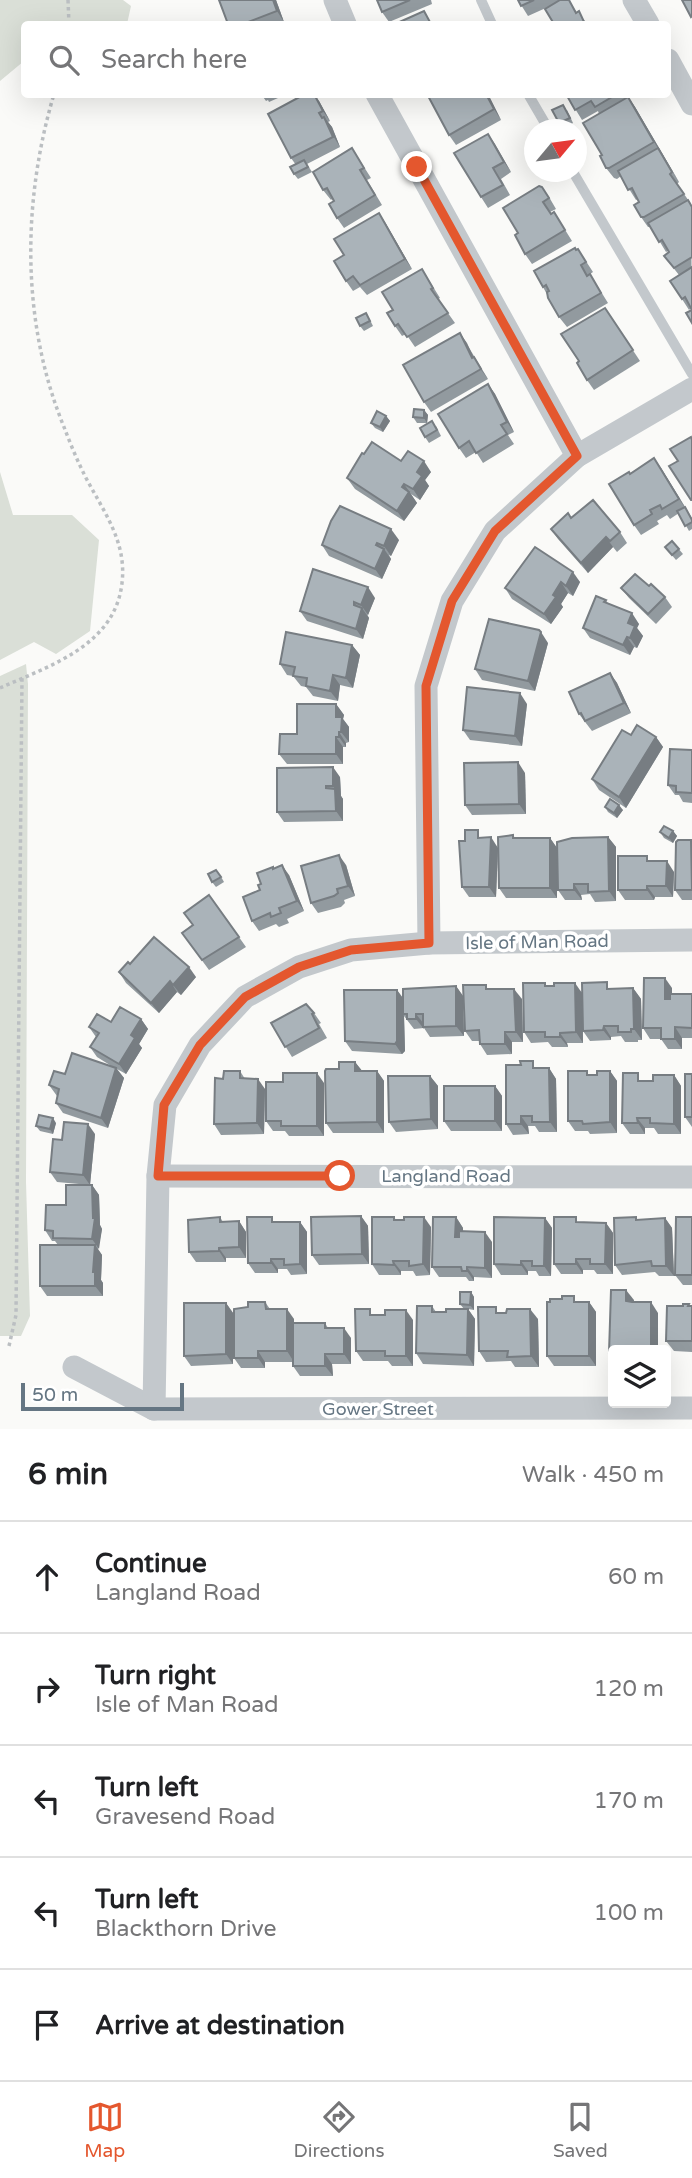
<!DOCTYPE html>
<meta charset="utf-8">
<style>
:root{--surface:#fff;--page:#f6f6f6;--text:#202124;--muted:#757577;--line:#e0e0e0;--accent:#e4572e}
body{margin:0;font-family:"Varela Round",sans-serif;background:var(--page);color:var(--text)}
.controls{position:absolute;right:21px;bottom:21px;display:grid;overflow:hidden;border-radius:7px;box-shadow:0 7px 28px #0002}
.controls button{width:63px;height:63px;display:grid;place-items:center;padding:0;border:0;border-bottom:2px solid var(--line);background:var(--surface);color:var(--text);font:35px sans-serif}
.compass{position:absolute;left:524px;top:119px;width:63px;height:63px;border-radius:50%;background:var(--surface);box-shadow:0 7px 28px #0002;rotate:61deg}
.scale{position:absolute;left:21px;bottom:18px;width:163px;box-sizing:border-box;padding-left:7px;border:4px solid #657683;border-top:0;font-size:19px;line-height:24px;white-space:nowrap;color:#657683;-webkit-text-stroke:5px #fff;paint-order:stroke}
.stop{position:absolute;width:21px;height:21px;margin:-16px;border:5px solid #e4572e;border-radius:50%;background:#fff}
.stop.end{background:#e4572e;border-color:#fff;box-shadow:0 2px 7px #0008}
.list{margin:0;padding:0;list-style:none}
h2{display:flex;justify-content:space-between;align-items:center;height:91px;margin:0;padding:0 28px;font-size:30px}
h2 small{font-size:23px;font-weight:400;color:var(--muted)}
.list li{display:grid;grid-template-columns:46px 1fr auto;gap:21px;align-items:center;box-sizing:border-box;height:112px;padding:0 28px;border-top:2px solid var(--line)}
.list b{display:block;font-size:26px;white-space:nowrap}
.list p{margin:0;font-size:23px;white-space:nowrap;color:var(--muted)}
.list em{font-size:23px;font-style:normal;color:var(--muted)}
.icon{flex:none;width:38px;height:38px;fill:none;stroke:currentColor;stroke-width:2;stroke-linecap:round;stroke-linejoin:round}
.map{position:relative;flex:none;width:692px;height:1429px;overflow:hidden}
.search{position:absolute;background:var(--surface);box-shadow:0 7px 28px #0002;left:21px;right:21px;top:21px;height:77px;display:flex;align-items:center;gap:18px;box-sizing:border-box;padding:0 24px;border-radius:7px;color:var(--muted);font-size:26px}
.sheet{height:651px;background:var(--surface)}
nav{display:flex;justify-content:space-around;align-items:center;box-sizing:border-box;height:98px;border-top:2px solid var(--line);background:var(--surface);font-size:19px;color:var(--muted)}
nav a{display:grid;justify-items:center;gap:4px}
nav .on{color:var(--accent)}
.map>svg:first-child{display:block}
.green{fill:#dadfd7}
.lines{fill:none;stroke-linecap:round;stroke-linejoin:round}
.path{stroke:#bbbfc2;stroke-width:3.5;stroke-dasharray:3.5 3.5;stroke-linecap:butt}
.service{stroke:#c3c8cc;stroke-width:10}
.minor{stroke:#c3c8cc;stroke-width:23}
.wall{fill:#929a9f}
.shaded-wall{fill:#777d82}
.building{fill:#aab3b9;stroke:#777d82;stroke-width:2}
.route{stroke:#e4572e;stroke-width:9}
.labels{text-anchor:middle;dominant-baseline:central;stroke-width:7;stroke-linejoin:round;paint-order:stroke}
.street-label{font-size:18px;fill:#657683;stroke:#fff}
</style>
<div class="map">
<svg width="692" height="1429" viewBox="0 0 692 1429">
<rect width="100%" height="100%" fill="#fafaf8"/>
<g class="green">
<polygon points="0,0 123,0 131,6 127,24 24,24 24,61 0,81"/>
<polygon points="0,472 13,515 72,515 99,540 90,631 56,654 34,642 0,660"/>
<polygon points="26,664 28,684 26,1182 30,1316 21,1336 0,1336 0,676"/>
</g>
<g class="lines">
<g class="path">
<polyline points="68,0 69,24"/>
<path d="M0,688C49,666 115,646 122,583C127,541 103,511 85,476C77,460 70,443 64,427C21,322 22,202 54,94"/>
<polyline points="9,1346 16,1315 22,678"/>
</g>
<g class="service">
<polyline points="481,0 492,24"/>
<polyline points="528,94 549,130"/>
<polyline points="573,172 692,374"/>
</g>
<g class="minor">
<polyline points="335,0 345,24"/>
<polyline points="634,0 648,24"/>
<polyline points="668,60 692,104"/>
<polyline points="377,94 577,456"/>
<polyline points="429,943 426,686 452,601 495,531 577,456 692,389"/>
<polyline points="158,1176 692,1177"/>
<polyline points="74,1367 154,1409 692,1408"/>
<polyline points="154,1409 158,1176 165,1105 200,1045 245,997 299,967 351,950 429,943 692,940"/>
</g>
</g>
<g class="wall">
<polygon points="276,0 284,22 277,24 228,24"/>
<polygon points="377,0 431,0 432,4 389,22 382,12"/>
<polygon points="518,0 569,0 577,13 586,22 548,7 528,16"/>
<polygon points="261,94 287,94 269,102 268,100 266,101"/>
<polygon points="427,94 488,94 501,120 456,145 449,135"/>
<polygon points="566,94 626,94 635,107 679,182 677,184 691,204 692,323 692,310 691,308 689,310 682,299 679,275 664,256 669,252 668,251 666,252 651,227 648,227 641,217 639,202 638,199 636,200 621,176 617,179 614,178 606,168 602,155 599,114 598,111 582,120"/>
<polygon points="319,101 330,121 328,122 332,127 340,147 307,164 312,172 298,179 294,174 296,165 291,158"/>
<polygon points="567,110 573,123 563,129 559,123"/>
<polygon points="488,134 511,172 501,179 510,195 488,208 481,197"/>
<polygon points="352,148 371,178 367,180 382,205 344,228 337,218 334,201 333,198 331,200 323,190"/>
<polygon points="549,197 556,209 550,212 551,214 554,212 572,241 532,264 525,254 518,233 503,208"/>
<polygon points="379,213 386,224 412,269 367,295 360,287 353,291 346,281 344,255"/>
<polygon points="578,249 593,272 590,274 608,303 567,327 559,317 543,287"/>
<polygon points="422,269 440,298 438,299 455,323 415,347 406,334 402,336 395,326 393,310"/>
<polygon points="605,308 640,361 594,390 587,380"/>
<polygon points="369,318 373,326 364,331 360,326"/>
<polygon points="460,333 488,379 431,412 424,402"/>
<polygon points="488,384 495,394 514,432 508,435 514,444 483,463 476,452 466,458 459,448"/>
<polygon points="424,410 428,415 427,423 417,423 413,417"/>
<polygon points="386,416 390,421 383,432 375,428 371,423"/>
<polygon points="436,426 441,436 429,443 425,437"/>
<polygon points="364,454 431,472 425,480 429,486 420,500 411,494 417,503 404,521 355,489 347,478"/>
<polygon points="661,468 692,518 692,529 689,531 679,513 670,519 667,515 657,521 659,524 641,535 634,525 630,474"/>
<polygon points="571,518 620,532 627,543 617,552 613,547 588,573 558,539 551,529"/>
<polygon points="399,540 391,556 389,555 391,559 382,579 329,556 322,545"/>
<polygon points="672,541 683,554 676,560 665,547"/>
<polygon points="535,547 580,582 573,596 568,593 561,604 563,607 551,624 512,599 505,588"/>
<polygon points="649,586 665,597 672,607 656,624 629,598 621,588"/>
<polygon points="375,598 368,615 367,614 369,618 363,639 307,621 300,611"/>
<polygon points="606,600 608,604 639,624 637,628 643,636 637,648 634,647 630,655 590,638 583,628"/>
<polygon points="548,643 535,691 482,680 475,669"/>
<polygon points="352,645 360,655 353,688 340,685 338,701 313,696 306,687 301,686 293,676 287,675 280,664"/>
<polygon points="610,673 617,683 631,713 592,731 579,714"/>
<polygon points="336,704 344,715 343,719 349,727 349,742 346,743 346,747 343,747 343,764 287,764 279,754 297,734"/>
<polygon points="527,704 522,746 470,740 463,730"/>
<polygon points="631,735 656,737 663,747 626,808 599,790 592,779"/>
<polygon points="692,750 692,803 683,802 679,795 675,795 668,785"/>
<polygon points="525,773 526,814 472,815 465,805"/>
<polygon points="340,777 341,796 343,799 343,821 284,822 277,812"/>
<polygon points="605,807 623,810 617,818 608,812"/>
<polygon points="673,831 677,836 673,843 664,838 660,832"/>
<polygon points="513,835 515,838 550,838 557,848 557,898 506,898 499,888"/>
<polygon points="483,837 498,848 496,897 469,897 462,887 465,841"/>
<polygon points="608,837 616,847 616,901 595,902 590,894 581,895 582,900 565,900 558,890"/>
<polygon points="691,840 692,842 692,900 682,900 675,890"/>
<polygon points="651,861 674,872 673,897 655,897 654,900 625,900 618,890"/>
<polygon points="346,865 355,896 344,900 345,903 341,907 318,913 311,903"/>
<polygon points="274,869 289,875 304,911 287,919 289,923 279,927 276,924 259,931 252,921 261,884"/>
<polygon points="220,875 224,882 216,887 212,882"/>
<polygon points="209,895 246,947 209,970 182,933 192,925"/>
<polygon points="130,964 196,977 181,995 177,992 159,1013 126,983 119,972"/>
<polygon points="456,986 463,996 464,1036 430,1037 424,1028 414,1029 404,1016 405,1051 402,1054 352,1051 345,1041 397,990 403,998"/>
<polygon points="548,986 582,992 612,989 633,988 641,999 642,1040 638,1040 638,1042 625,1042 621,1036 611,1037 611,1040 590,1041 583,1031 583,1022 583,1043 567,1043 568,1047 552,1047 548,1042 531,1043 524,1032"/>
<polygon points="672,988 672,994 692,994 692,1038 682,1038 682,1049 668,1049 661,1039 650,1039 643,1028"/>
<polygon points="489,989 522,999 523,1042 512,1042 512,1054 487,1055 480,1044 480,1041 472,1041 465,1031"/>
<polygon points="314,1013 321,1023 319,1024 327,1038 292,1057 271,1023"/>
<polygon points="141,1019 148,1029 139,1044 142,1048 126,1074 117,1069 124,1078 108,1128 63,1113 56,1103 57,1096 49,1085 65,1074 113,1067 97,1057 90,1047 96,1037 89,1027 111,1022"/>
<polygon points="355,1062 362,1071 377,1071 384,1081 384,1133 333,1133 326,1123 339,1069"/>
<polygon points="538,1068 549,1068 556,1079 557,1132 539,1132 535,1126 528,1126 529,1134 513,1135 506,1124"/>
<polygon points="240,1071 245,1079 265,1089 264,1134 221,1135 214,1124 223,1079"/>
<polygon points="610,1071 617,1081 617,1133 590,1134 588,1131 575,1131 568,1121 589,1075 597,1075"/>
<polygon points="692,1074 692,1127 685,1117"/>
<polygon points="674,1075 681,1086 681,1134 658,1134 654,1128 645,1128 645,1134 630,1134 622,1123 643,1081 653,1081"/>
<polygon points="430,1076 438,1086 438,1129 396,1132 389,1122"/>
<polygon points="324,1083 324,1136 289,1136 285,1131 273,1131 266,1121"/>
<polygon points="495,1086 502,1096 502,1131 451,1131 444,1121"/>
<polygon points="56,1123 53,1134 40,1131 36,1126"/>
<polygon points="95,1134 90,1185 57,1182 50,1172 62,1140"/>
<polygon points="92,1185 99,1195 100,1225 102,1229 98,1249 102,1255 101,1280 103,1283 103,1296 47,1296 40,1286 58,1245 55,1241 52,1241 45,1230 66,1205"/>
<polygon points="361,1216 368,1226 369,1264 319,1265 312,1255"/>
<polygon points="220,1217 223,1222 239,1221 246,1232 246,1258 226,1258 226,1262 196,1262 189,1252"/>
<polygon points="394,1217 396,1220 431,1227 430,1275 416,1276 413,1271 401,1271 401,1275 379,1275 372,1264"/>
<polygon points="456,1217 463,1228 463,1231 492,1242 492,1278 474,1277 474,1281 469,1281 466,1277 439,1277 432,1267"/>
<polygon points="692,1217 692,1285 683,1285 675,1275"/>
<polygon points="545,1218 552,1228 551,1276 539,1276 536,1271 528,1271 528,1275 501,1275 494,1264"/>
<polygon points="665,1218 672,1228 674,1276 659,1276 655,1272 622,1275 615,1265 637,1220"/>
<polygon points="276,1222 300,1222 307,1232 307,1274 291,1275 287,1269 278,1269 278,1273 255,1273 248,1263"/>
<polygon points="580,1222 606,1223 613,1233 613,1274 597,1274 594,1270 583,1270 583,1274 561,1274 554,1264"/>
<polygon points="471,1292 474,1297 474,1310 468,1309 475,1319 474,1366 423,1364 416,1353 432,1306 436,1312 446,1312 464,1309 460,1304"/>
<polygon points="265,1302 270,1309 294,1319 294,1323 325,1323 328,1328 351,1338 351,1364 332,1364 333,1376 300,1376 293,1366 293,1362 265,1362 265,1368 241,1368 234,1358 248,1307"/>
<polygon points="579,1302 589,1302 596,1312 596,1366 554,1366 547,1356"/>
<polygon points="226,1303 233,1313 233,1364 191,1366 184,1356"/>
<polygon points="690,1306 692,1306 692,1352 674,1351 666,1341"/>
<polygon points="500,1313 506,1313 538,1319 539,1367 515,1367 511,1361 486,1362 479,1351"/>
<polygon points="375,1315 385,1315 413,1320 413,1366 392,1366 388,1361 363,1361 356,1351"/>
</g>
<g class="shaded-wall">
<polygon points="273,0 276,0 284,22 277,11"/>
<polygon points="314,94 319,101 330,121 323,111"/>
<polygon points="486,94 488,94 501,120 494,109"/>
<polygon points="628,97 635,107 679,182 654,142"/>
<polygon points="319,113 326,123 324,117 332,127 340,147"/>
<polygon points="488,134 495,144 511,172 504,162"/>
<polygon points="379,213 386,224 412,269 405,259"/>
<polygon points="460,333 467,343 474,358 488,379 472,358"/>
<polygon points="488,384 495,394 514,432 507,422"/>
<polygon points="424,410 428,415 427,423 424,418"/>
<polygon points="386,416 390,421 383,432 380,427"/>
<polygon points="654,458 661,468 686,509 679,499"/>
<polygon points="424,461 431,472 425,480 429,486 420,500 413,489 417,472"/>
<polygon points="404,484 417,503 404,521 397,511 402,487"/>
<polygon points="391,529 399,540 391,556 384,546"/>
<polygon points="606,537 613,547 588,573 581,563"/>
<polygon points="377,543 383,552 384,549 391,559 382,579 375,569"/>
<polygon points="573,572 580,582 573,596 566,586"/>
<polygon points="561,582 568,593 561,604 563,607 551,624 544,614 553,595"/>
<polygon points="368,587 375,598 368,615 361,605"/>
<polygon points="354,602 361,612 362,608 369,618 363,639 356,629"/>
<polygon points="632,613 639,624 637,628 643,636 637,648 630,638 628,623"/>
<polygon points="541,632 548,643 535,691 528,681"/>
<polygon points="627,637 634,647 630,655 623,645"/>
<polygon points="352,645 360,655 353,688 346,678"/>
<polygon points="610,673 617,683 631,713 624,703"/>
<polygon points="333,675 340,685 338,701 330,691"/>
<polygon points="520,693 527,704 522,746 515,736"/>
<polygon points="336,704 344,715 343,719 349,727 349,742 341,732 336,717"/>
<polygon points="339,732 346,743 346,747 339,737"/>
<polygon points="336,737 343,747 343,764 336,754"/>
<polygon points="656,737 663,747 626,808 619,797"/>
<polygon points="518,762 525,773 526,814 519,804"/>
<polygon points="333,767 340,777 341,796 343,799 343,821 336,811 335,789 333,786"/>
<polygon points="619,805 623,810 617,818 614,813"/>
<polygon points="673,831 677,836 673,843 669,838"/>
<polygon points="491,837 498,848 496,897 489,887"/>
<polygon points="608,837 616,847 616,901 609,891"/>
<polygon points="550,838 557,848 557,898 550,888"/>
<polygon points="339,855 346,865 355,896 348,886"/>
<polygon points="667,861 674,872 673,897 666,886"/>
<polygon points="282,865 289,875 304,911 297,901"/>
<polygon points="574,884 581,895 582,900 574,890"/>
<polygon points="647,886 655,897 654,900 647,890"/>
<polygon points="189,967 196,977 181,995 173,985"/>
<polygon points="665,978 672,988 672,1009 665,999"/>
<polygon points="170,981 177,992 159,1013 151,1003"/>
<polygon points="575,983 582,993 583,1043 576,1032"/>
<polygon points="456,986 463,996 464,1036 456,1026"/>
<polygon points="633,988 641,999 642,1040 634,1029"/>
<polygon points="514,989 522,999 523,1042 516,1032"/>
<polygon points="397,990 404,1000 403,1014 404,1016 405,1051 402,1054 395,1044"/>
<polygon points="416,1014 424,1024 424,1029 416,1019"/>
<polygon points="141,1019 148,1029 139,1044 142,1048 126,1074 119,1064 131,1035"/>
<polygon points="604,1026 611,1037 611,1040 603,1030"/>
<polygon points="675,1027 682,1038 682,1049 675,1039"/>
<polygon points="505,1032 512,1042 512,1054 505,1044"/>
<polygon points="560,1033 567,1043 568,1047 560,1037"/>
<polygon points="355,1062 363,1072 355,1071"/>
<polygon points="116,1068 124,1078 108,1128 101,1118"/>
<polygon points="549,1068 556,1079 557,1132 550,1122"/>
<polygon points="377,1071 384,1081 384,1133 377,1122"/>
<polygon points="610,1071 617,1081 617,1133 610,1122"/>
<polygon points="317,1073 324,1083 324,1136 317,1126"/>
<polygon points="674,1075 681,1086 681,1134 674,1124"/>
<polygon points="430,1076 438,1086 438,1129 431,1119"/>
<polygon points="258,1079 265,1089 264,1134 257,1123"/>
<polygon points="495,1086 502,1096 502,1131 495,1121"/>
<polygon points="521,1116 528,1126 529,1134 521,1124"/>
<polygon points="53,1118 56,1123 53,1134 50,1129"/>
<polygon points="637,1118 645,1128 645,1134 638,1123"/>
<polygon points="88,1124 95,1134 90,1185 83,1175"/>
<polygon points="92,1185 99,1195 100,1225 102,1229 99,1249 92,1239 93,1218"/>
<polygon points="361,1216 368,1226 369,1264 362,1254"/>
<polygon points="424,1217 431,1227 430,1275 423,1264"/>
<polygon points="456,1217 463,1228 463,1247 455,1237"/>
<polygon points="545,1218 552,1228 551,1276 544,1266"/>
<polygon points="665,1218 672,1228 674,1276 666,1266"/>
<polygon points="239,1221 246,1232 246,1258 239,1247"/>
<polygon points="300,1222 307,1232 307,1274 300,1264"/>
<polygon points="606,1223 613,1233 613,1274 605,1264"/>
<polygon points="485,1232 492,1242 492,1278 485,1268"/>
<polygon points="95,1245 102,1255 101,1280 103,1283 103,1296 95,1286 93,1272"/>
<polygon points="219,1248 226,1258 226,1262 219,1251"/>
<polygon points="271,1259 278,1269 278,1273 271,1263"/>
<polygon points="576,1259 583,1270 583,1274 576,1264"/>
<polygon points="393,1261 401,1271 401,1275 394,1265"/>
<polygon points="521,1261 528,1271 528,1275 521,1265"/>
<polygon points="467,1267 474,1277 474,1281 467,1271"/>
<polygon points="626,1290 634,1300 633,1311 626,1301"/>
<polygon points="471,1292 474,1297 474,1310 470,1305"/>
<polygon points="589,1302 596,1312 596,1366 589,1356"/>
<polygon points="651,1302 658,1313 658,1350 651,1350"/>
<polygon points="226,1303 233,1313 233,1364 226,1354"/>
<polygon points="287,1309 294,1319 294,1362 287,1351"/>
<polygon points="468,1309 475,1319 474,1366 467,1355"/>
<polygon points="530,1309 538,1319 539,1367 531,1356"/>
<polygon points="406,1310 413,1320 413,1366 406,1356"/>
<polygon points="344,1328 351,1338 351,1364 344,1354"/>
<polygon points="258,1351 265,1362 265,1368 258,1358"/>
<polygon points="325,1354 332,1364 333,1376 325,1366"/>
</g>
<g class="building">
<polygon points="219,0 273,0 277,11 243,24 228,24"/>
<polygon points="377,0 410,0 382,12"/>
<polygon points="518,0 534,0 521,6"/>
<polygon points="560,0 569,0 576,13 579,11 585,24 554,24 545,9"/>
<polygon points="682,0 692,0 692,16 691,17"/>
<polygon points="424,11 431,24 395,24"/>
<polygon points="305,94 314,94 323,111 319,113 322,118 324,117 333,137 291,158 268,114"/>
<polygon points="427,94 486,94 494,109 449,135"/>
<polygon points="566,94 617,94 595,107 591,101 575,110"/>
<polygon points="628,97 654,142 609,168 606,168 600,156 602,155 583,123"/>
<polygon points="563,105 570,118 559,123 552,110"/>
<polygon points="488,134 504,162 493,168 503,185 481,197 454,153"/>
<polygon points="352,148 364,168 360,170 375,195 337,218 329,204 334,201 327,188 323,190 313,172"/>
<polygon points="658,148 672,172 670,174 684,194 644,217 641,217 634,205 639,202 632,188 628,190 618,171"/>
<polygon points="304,160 308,167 294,174 290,167"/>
<polygon points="539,186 542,187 549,198 543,202 551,214 554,212 565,230 525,254 515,235 518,233 503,208"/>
<polygon points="688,200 692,207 692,257 674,268 664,256 669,252 662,240 659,242 648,223"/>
<polygon points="379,213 405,259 360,285 353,276 346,281 334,261 344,255 334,239"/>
<polygon points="575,248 576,250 578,249 586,262 581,265 587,276 590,274 601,293 559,317 548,298 547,292 549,291 546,285 543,287 534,271"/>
<polygon points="692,267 692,323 686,313 692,310 685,297 682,299 670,281"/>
<polygon points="422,269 433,288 431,289 448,313 407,337 398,324 395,326 387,313 393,310 382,292"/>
<polygon points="605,308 633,350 587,380 577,363 579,361 561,334"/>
<polygon points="366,313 370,321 360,326 356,318"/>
<polygon points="460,333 472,358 474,357 481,369 424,402 403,365"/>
<polygon points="488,384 507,422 501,425 507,434 476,453 469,441 459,448 438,414"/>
<polygon points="414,409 424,410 424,418 413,417"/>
<polygon points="377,411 386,416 380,427 371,423"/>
<polygon points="432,421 437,430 425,437 420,428"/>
<polygon points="691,437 692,440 692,500 691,500 669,466 678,461 670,449"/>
<polygon points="372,442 401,461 408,451 424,461 417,472 422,476 413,489 404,484 402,487 409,492 397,511 347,478 362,453 364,454"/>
<polygon points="654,458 679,499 662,509 660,505 650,510 652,514 634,525 609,484 629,472 630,474"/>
<polygon points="593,500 620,532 610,541 606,537 581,563 551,529 568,513 571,518"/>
<polygon points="340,506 391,529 384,546 377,543 376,545 384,549 375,569 322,545 331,521"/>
<polygon points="685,507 692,520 692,522 685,526 677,511"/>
<polygon points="672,541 679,549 672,555 665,547"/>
<polygon points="535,547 573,572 566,586 561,582 553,595 556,597 544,614 505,588"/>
<polygon points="313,569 368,587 361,605 354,602 354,605 362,608 356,629 300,611"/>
<polygon points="635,574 649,586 651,584 665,597 648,614 621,588"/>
<polygon points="596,596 606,600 604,602 632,613 628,623 635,626 630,638 627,637 623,645 583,628"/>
<polygon points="489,619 539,630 541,632 528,681 475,669"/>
<polygon points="286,632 352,645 346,678 333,675 330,691 306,686 307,678 293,676 295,667 280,664"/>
<polygon points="610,673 624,703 585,721 581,713 579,714 569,692"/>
<polygon points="467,687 520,693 515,736 463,730"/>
<polygon points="297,704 336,704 336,717 342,717 341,732 339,732 339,737 336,737 336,754 279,754 280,734 297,734"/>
<polygon points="637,725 656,737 619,797 592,779 622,730 631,735"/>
<polygon points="670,749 692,750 692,793 676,792 676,786 668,785"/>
<polygon points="518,762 519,804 465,805 464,763"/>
<polygon points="333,767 333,786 326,786 326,788 335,789 336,811 277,812 277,768"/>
<polygon points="610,799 619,805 614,813 605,807"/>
<polygon points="664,826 673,831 669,838 660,832"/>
<polygon points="465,830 478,830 478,838 491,837 489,887 462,887 459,841 465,841"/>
<polygon points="513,835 513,838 550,838 550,888 499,888 498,837"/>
<polygon points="608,837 609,891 588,892 588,884 574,884 574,890 558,890 557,842 572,838"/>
<polygon points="678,840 691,840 692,890 675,890 676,842"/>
<polygon points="339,855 348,886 337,889 338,893 334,896 311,903 301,866"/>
<polygon points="618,856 647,856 647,861 667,861 666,886 647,886 647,890 618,890"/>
<polygon points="282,865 297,901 279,908 281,913 271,917 270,913 252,921 243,897 260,890 258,885 261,884 257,873 273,867 273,869"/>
<polygon points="216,870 221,877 212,882 208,874"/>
<polygon points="209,895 239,937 202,960 182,933 193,925 184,913"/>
<polygon points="154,937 189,967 173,985 170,981 151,1003 119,972 128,962 130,964"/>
<polygon points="644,978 665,978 665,999 670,999 670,994 692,994 692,1028 675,1027 675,1039 661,1039 661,1028 643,1028"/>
<polygon points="607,982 607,989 633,988 634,1029 631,1029 631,1032 618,1032 618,1026 604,1026 603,1030 583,1031 582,983"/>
<polygon points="523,983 545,983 545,986 554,986 554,983 575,983 576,1032 560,1033 560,1037 545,1037 545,1032 524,1032"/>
<polygon points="463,985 486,985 486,989 514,989 516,1032 505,1032 505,1044 480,1044 479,1030 465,1031"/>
<polygon points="456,986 456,1026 423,1027 423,1014 416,1014 416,1019 407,1019 407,1014 403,1014 403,989"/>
<polygon points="344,990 397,990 397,1041 395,1044 345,1041"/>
<polygon points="306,1004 314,1013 312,1014 319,1028 285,1047 271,1023"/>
<polygon points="120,1007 141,1019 131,1035 135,1038 119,1064 90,1047 99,1033 89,1027 97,1014 111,1022"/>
<polygon points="72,1053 116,1068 101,1118 56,1103 59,1089 49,1085 54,1071 65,1074"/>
<polygon points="520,1061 533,1061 533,1068 549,1068 550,1122 532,1122 532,1116 521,1116 521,1124 506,1124 506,1065 521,1065"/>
<polygon points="339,1062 355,1062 355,1071 377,1071 377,1122 326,1123 325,1071 326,1069 339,1069"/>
<polygon points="224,1071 240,1071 240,1078 258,1079 257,1123 214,1124 215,1078 223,1079"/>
<polygon points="568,1071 587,1071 587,1075 597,1075 597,1071 610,1071 610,1122 583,1124 582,1121 568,1121"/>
<polygon points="283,1073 317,1073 317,1126 281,1126 281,1121 266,1121 266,1082 283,1082"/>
<polygon points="623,1073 638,1073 638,1081 653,1081 653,1075 674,1075 674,1124 650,1123 650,1118 637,1118 638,1123 622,1123"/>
<rect x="685" y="1074" width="7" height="43"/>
<polygon points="388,1076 430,1076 431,1119 389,1122"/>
<rect x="444" y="1086" width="51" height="35"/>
<polygon points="39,1115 53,1118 50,1129 36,1126"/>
<polygon points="64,1122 88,1124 83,1175 50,1172 53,1139 62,1140"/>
<polygon points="66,1185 92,1185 93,1218 95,1218 92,1239 53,1238 53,1231 45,1230 46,1205 66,1205"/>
<polygon points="361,1216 362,1254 312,1255 311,1217"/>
<polygon points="220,1217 220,1222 239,1221 239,1247 219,1248 219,1251 189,1252 188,1220"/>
<polygon points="247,1217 272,1217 272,1222 300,1222 300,1264 284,1265 284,1259 271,1259 271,1263 248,1263"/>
<polygon points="372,1217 394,1217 394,1220 404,1220 404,1217 424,1217 423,1264 409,1266 409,1261 393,1261 394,1265 372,1264"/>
<polygon points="433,1217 456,1217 455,1237 459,1237 459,1231 485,1232 485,1268 467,1267 467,1271 462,1271 461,1267 432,1267"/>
<polygon points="494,1217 545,1218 544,1266 532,1266 532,1261 521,1261 521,1265 494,1264"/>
<polygon points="554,1217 576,1217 576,1222 606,1223 605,1264 590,1264 590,1259 576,1259 576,1264 554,1264"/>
<polygon points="636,1217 636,1220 665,1218 666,1266 652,1266 651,1261 615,1265 614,1218"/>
<polygon points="676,1217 692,1217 692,1275 675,1275"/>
<polygon points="40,1245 95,1245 93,1272 95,1272 95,1286 40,1286"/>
<polygon points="611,1290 626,1290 626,1301 632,1302 651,1302 651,1350 630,1350 630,1349 627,1349 627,1350 613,1350 613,1353 609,1353"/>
<polygon points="460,1292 471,1292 470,1305 460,1304"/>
<polygon points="562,1296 574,1296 574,1302 589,1302 589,1356 547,1356 547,1302 550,1302 550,1299 562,1299"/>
<polygon points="248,1302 265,1302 266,1309 287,1309 287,1351 258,1351 258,1358 234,1358 234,1309 248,1307"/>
<polygon points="184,1303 226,1303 226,1354 184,1356"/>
<polygon points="683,1304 689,1304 688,1306 692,1306 692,1341 666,1341 667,1306 683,1306"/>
<polygon points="417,1306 432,1306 432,1312 446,1312 446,1309 468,1309 467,1355 416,1353"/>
<polygon points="478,1307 496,1307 496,1313 506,1313 507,1309 530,1309 531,1356 507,1357 508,1351 479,1351"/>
<polygon points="355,1309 370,1309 370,1315 385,1315 385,1310 406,1310 406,1356 385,1356 385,1351 356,1351"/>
<polygon points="293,1323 325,1323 325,1328 344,1328 344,1354 325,1354 325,1366 293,1366"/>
</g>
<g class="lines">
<polyline class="route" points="340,1176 158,1176 164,1105 200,1045 245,997 299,967 351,950 429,943 426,686 452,601 495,531 577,456 417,167"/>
</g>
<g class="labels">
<g class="street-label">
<text transform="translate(537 942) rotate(-1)">Isle of Man Road</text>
<text x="446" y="1176">Langland Road</text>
<text x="378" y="1409">Gower Street</text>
</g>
</g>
</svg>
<div class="controls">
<button><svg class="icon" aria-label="layers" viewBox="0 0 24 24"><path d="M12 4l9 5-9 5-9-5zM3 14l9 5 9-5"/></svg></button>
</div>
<svg class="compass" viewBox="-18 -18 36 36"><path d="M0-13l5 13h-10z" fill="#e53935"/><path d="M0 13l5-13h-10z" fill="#757577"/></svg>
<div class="scale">50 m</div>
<div class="stop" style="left:340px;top:1176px"></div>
<div class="stop end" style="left:417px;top:167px"></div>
<div class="search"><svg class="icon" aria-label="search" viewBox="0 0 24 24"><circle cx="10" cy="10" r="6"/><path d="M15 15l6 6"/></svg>Search here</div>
</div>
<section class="sheet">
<h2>6 min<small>Walk · 450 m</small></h2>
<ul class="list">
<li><svg class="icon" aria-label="ahead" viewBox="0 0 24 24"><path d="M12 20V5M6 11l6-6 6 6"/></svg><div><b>Continue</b><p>Langland Road</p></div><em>60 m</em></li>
<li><svg class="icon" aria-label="right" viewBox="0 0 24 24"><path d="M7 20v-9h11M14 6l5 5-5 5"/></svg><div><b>Turn right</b><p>Isle of Man Road</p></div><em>120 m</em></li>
<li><svg class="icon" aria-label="left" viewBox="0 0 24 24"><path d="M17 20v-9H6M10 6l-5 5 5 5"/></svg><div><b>Turn left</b><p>Gravesend Road</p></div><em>170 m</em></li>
<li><svg class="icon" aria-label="left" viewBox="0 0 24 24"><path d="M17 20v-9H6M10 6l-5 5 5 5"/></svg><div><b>Turn left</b><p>Blackthorn Drive</p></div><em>100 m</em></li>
<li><svg class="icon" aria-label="arrive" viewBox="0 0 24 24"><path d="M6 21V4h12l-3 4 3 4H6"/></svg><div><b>Arrive at destination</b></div></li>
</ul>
</section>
<nav>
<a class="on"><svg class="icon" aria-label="map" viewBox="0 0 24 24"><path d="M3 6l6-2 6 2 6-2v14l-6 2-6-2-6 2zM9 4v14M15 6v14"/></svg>Map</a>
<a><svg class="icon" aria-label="directions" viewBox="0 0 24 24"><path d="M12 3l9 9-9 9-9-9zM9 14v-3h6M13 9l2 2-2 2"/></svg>Directions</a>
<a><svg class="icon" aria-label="saved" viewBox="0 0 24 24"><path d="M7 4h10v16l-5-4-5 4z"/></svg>Saved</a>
</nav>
